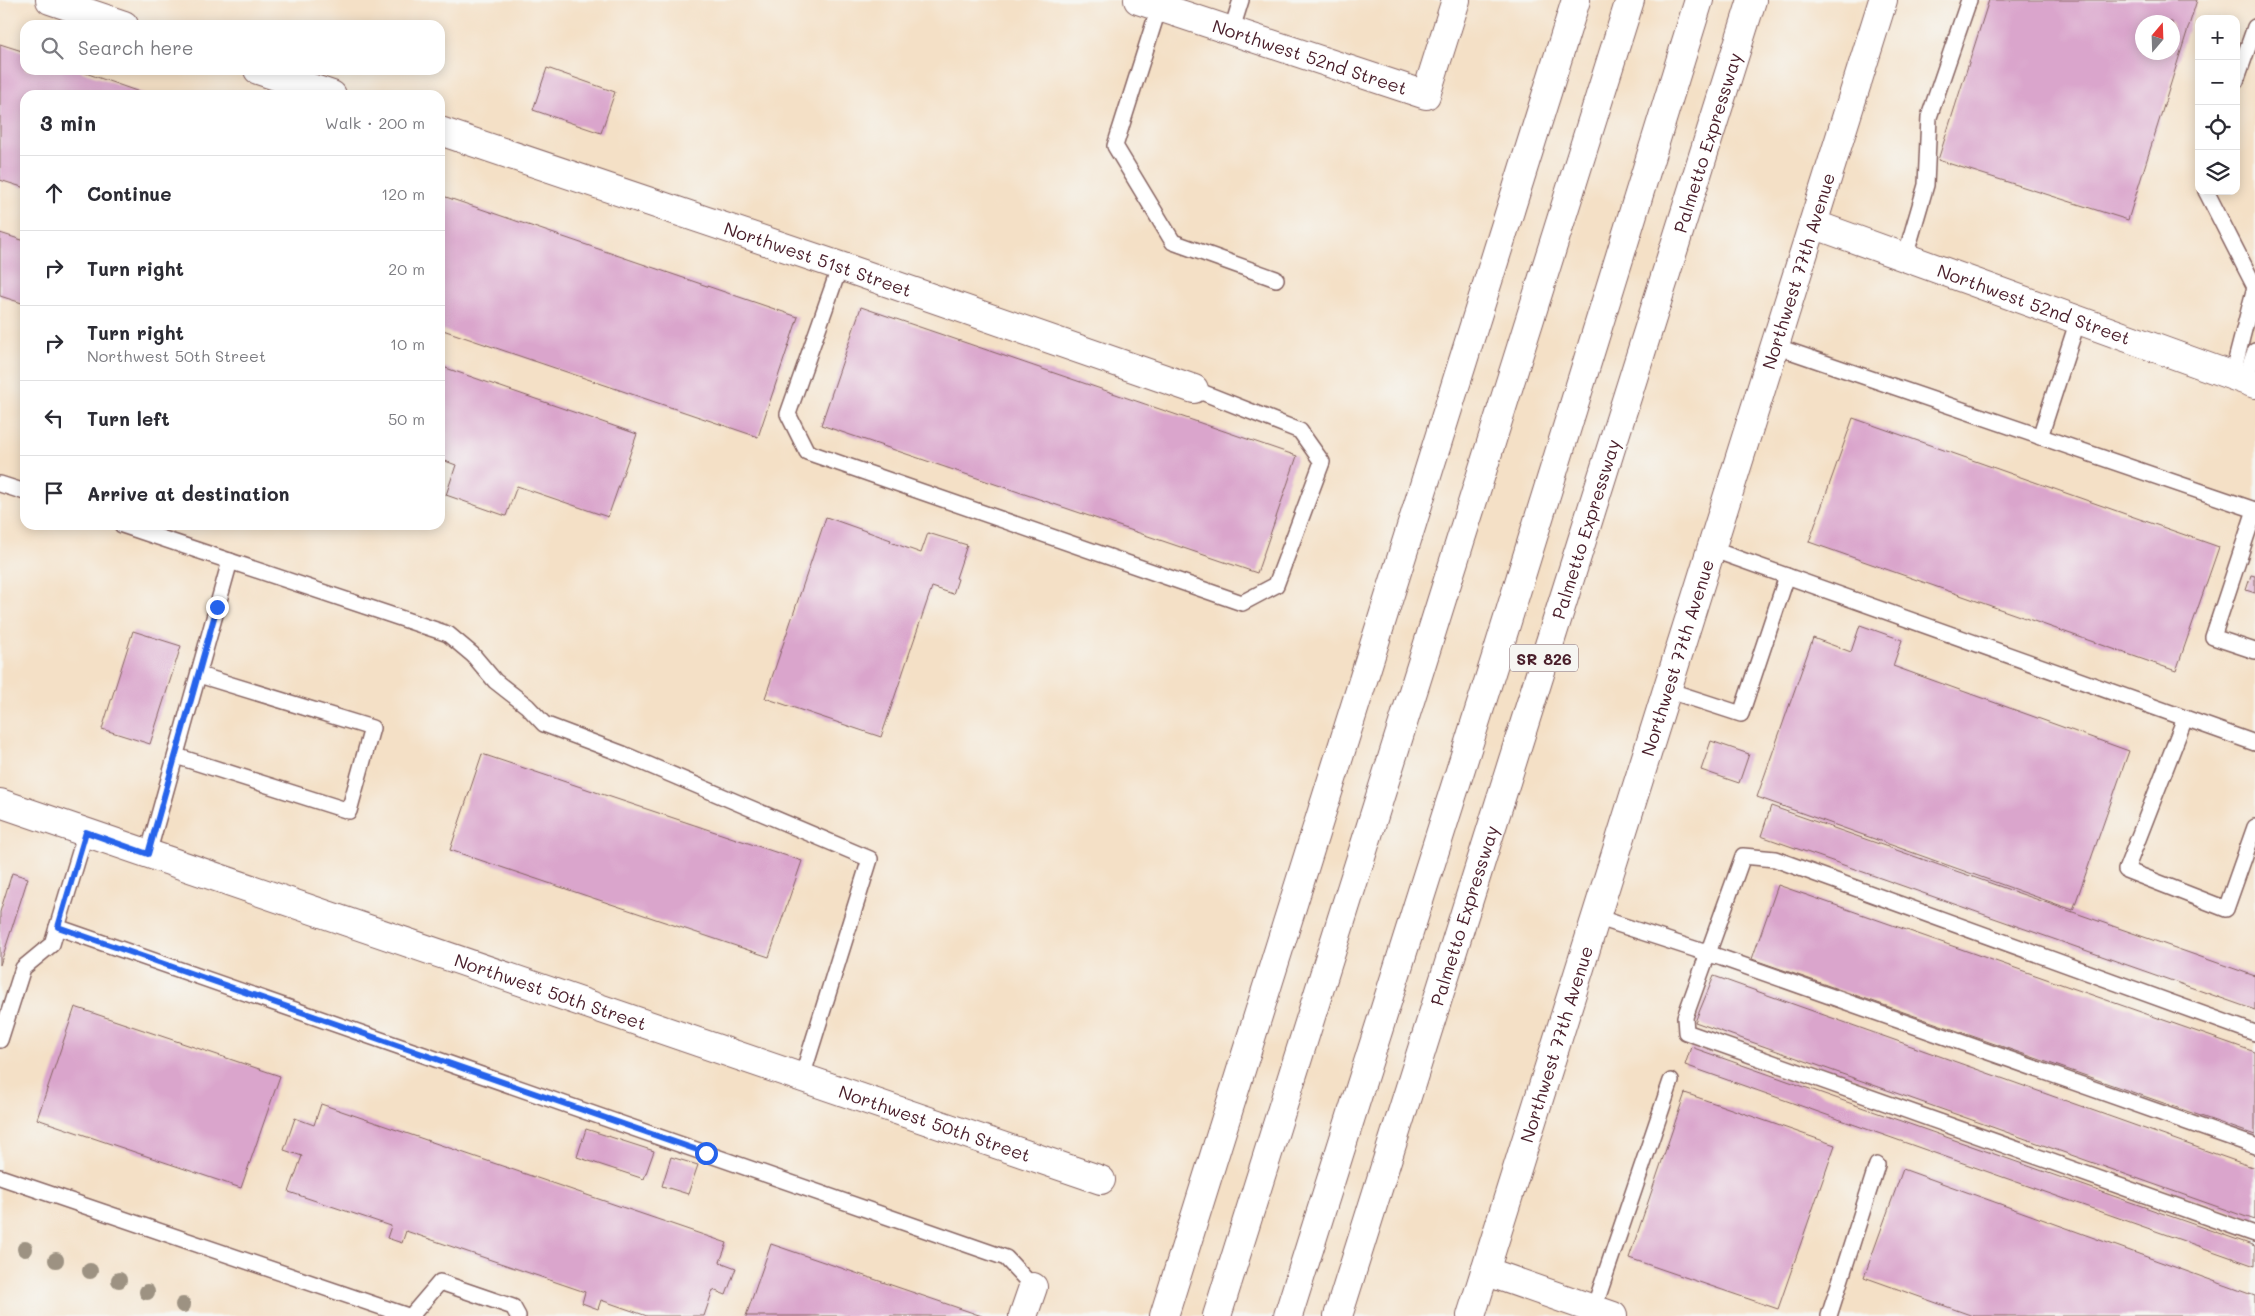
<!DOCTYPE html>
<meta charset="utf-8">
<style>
:root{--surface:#fff;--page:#f7f7f7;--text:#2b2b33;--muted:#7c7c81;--line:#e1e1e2}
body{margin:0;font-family:Mali,sans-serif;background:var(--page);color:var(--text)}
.controls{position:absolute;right:15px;top:15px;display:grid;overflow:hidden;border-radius:10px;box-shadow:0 2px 12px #0003}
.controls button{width:45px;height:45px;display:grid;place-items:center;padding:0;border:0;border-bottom:1px solid var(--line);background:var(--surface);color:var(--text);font:25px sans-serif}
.compass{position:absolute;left:2135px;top:15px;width:45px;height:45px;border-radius:50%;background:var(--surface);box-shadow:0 2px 12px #0003;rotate:19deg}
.stop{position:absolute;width:15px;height:15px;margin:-11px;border:4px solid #2563eb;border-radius:50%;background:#fff}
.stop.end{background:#2563eb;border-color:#fff;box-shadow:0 1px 5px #0008}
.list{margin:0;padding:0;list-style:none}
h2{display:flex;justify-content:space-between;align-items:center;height:65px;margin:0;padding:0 20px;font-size:21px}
h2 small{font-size:16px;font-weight:400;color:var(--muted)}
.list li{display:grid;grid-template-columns:32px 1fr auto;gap:15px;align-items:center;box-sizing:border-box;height:75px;padding:0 20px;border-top:1px solid var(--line)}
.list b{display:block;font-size:19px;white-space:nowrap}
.list p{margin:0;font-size:16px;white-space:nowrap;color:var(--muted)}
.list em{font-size:16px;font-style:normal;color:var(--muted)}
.icon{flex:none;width:28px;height:28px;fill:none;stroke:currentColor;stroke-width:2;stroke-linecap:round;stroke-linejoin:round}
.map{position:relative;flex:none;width:2255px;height:1316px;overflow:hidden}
.search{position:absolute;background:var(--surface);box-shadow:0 2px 12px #0003;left:20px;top:20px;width:425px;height:55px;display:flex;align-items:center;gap:12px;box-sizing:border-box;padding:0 18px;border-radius:15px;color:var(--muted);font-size:19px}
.panel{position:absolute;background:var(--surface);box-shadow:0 2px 12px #0003;left:20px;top:90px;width:425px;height:440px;border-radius:15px}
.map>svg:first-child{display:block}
.building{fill:#daa5cc;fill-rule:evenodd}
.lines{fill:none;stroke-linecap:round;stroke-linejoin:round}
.service-casing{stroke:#866361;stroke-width:18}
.minor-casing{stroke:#866361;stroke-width:30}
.motorway-casing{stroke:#866361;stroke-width:30}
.service{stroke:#fff;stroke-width:15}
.minor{stroke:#fff;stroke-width:28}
.motorway{stroke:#fff;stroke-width:28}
.tree{fill:#9d9282}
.route{stroke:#2563eb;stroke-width:6}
.labels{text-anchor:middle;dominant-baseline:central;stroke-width:4.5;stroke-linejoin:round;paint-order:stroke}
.shield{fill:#f6f6f2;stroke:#7e6067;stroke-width:1}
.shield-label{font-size:16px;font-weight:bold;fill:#4a1f2b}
.street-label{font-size:18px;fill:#4a1f2b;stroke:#f6f6f2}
</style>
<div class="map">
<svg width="2255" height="1316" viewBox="0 0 2255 1316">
<rect width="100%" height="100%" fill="#f6f6f2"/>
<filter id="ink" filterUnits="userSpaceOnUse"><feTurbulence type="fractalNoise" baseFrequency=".02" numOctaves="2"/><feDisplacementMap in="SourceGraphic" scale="10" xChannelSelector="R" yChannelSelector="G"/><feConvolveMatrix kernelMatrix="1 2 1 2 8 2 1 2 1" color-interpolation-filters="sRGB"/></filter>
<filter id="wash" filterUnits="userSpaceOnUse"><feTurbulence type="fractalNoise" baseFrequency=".0096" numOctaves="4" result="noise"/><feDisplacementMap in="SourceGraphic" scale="20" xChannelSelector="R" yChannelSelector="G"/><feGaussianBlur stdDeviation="1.12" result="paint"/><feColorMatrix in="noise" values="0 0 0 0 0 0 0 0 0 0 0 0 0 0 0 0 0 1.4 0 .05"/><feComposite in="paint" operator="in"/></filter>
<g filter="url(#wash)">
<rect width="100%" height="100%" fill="#f4e0c6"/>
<g id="blocks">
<g class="building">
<path d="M1989,0H2197L2128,220L1938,160ZM2142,22H2172V52H2142Z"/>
<polygon points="0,44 25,52 25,70 77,70 148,95 25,95 25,188 0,180"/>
<polygon points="547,68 615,92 601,133 533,110"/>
<polygon points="440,195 798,317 758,437 440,329"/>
<polygon points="0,233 25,241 25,304 0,296"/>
<polygon points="861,307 1297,456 1257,573 821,425"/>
<polygon points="440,366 637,434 608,517 517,486 506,516 446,495 456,465 440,459"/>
<polygon points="1853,418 2219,547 2176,671 1809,542"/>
<polygon points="826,517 891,540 890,542 921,553 928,533 967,545 956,578 958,579 953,594 932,587 881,737 765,698"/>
<polygon points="2251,575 2255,576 2255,593 2246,590"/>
<polygon points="1860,625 1902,640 1893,666 2129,751 2073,910 1757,797 1813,638 1851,652"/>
<polygon points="133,631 181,646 150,744 102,729"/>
<polygon points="1711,741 1749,754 1739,783 1701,770"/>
<polygon points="482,754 802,861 769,957 450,850"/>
<polygon points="1771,806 2255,976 2255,1010 1761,836"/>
<polygon points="12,873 28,878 0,965 0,912"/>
<polygon points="1778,885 2255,1052 2255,1135 1752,959"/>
<polygon points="1714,976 2255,1168 2255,1220 1695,1022"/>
<polygon points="75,1007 280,1076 241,1188 37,1119"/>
<polygon points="1691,1047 2255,1246 2255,1266 1685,1065"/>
<polygon points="1685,1093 1835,1145 1778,1309 1629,1258"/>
<polygon points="321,1104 727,1243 720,1262 736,1268 726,1295 713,1290 704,1316 647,1316 601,1300 598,1309 582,1303 585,1292 406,1231 402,1243 387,1238 391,1226 289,1192 302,1156 284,1150 295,1118 314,1125"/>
<polygon points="586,1129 654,1151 644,1179 577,1157"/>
<polygon points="671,1157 698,1165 688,1194 662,1186"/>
<polygon points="1903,1169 2255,1296 2255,1316 1973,1316 1864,1277"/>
<polygon points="771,1244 982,1316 746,1316"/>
</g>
</g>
</g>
<g filter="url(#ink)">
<use href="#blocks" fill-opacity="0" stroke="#866361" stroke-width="1"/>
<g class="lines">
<g class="service-casing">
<g id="service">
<polyline points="1159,7 1115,146 1173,242 1276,279"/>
<polyline points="1232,29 1241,0"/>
<polyline points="2236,81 2255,27"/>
<polyline points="2206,191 2255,287 2232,376"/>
<polyline points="1905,257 1926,185 1929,117 1969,0"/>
<polyline points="840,266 788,414 807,452 1242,603 1276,585 1322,462 1300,431 1194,389"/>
<polyline points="1775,346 2255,510"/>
<polyline points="2245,380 2255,351"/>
<polyline points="2040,437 2078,320"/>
<polyline points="0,484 25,492"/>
<polyline points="2255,510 2213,637 2255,651"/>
<polyline points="122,525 448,634 473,655 495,681 527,706 544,724 623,754 870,859 802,1077"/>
<polyline points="1711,549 2255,743"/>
<polyline points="1667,690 1741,714 1787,576"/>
<polyline points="2185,718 2126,870 2226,909 2255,827"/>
<polyline points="176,756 349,811 372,728 199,675"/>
<polyline points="148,854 230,561"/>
<polyline points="1596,917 1722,958 2255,1146"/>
<polyline points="57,927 1006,1258 1033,1287"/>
<polyline points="2255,1033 1775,859 1743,856 1685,1017 1686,1032 2255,1234"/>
<polyline points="0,1040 23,968 52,944 86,832"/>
<polyline points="0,1177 408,1316"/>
<polyline points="1592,1314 1671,1081"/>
<polyline points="411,1316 440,1282 513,1307 518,1316"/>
<polyline points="1829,1316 1877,1165"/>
</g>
</g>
<g class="minor-casing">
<g id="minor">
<polyline points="50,0 124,25"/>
<path id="s1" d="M1138,0L1426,95L1456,0"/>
<polyline points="258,70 332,95"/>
<path id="s2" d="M440,131L840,266L1194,389"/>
<path id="s3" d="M1813,224L2255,384"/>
<path id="s4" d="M0,803L1101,1180"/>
<polyline points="1485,1271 1613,1316"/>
<polyline points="1023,1316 1033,1287"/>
<path id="s5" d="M1471,1316L1883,0"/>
</g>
</g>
<g class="motorway-casing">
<g id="motorway">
<polyline points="1164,1316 1576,0"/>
<polyline points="1217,1316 1630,0"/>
<polyline points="1288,1316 1496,657 1699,0"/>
<path id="s6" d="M1338,1316L1752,0"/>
</g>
</g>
<use href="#service" class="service"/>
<use href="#minor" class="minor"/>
<use href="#motorway" class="motorway"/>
</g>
<g class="tree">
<circle cx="25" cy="1249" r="8"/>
<circle cx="56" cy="1260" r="8"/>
<circle cx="90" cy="1271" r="8"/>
<circle cx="119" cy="1280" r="8"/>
<circle cx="147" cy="1292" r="8"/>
<circle cx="183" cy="1305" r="8"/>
</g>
</g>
<g class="lines" filter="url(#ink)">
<polyline class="route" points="217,607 148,854 86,832 58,927 706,1153"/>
</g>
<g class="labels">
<rect class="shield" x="1510" y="644.5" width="68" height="27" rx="4"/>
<g class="shield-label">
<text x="1544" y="658">SR 826</text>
</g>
<g class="street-label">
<text stroke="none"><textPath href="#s1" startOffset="181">Northwest 52nd Street</textPath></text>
<text stroke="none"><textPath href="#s6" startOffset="1230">Palmetto Expressway</textPath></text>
<text stroke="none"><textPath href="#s2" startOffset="399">Northwest 51st Street</textPath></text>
<text stroke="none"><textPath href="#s5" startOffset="1095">Northwest 77th Avenue</textPath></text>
<text stroke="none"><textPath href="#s3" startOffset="235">Northwest 52nd Street</textPath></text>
<text stroke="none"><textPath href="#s6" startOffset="825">Palmetto Expressway</textPath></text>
<text stroke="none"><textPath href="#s5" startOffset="690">Northwest 77th Avenue</textPath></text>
<text stroke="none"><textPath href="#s6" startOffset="420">Palmetto Expressway</textPath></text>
<text stroke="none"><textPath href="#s4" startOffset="582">Northwest 50th Street</textPath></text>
<text stroke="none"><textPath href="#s5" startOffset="285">Northwest 77th Avenue</textPath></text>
<text stroke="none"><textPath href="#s4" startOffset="988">Northwest 50th Street</textPath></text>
</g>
</g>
</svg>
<div class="controls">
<button>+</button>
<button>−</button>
<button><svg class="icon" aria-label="locate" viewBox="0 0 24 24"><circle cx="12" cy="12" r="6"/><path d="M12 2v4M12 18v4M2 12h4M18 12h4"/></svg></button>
<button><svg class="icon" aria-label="layers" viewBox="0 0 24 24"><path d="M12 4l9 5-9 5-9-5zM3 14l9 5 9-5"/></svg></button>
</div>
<svg class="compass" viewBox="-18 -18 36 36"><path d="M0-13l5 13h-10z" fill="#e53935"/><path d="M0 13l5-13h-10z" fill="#7c7c81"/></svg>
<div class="stop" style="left:706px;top:1153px"></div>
<div class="stop end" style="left:217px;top:607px"></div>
<div class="search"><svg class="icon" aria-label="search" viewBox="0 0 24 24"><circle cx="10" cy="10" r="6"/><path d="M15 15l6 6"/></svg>Search here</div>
<section class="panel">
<h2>3 min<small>Walk · 200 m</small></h2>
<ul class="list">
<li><svg class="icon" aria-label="ahead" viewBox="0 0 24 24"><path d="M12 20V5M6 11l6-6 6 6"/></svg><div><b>Continue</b></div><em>120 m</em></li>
<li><svg class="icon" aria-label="right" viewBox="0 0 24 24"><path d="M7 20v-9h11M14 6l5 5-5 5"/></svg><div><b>Turn right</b></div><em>20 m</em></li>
<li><svg class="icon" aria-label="right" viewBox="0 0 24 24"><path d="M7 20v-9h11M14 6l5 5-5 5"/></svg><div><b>Turn right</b><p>Northwest 50th Street</p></div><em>10 m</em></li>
<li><svg class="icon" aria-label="left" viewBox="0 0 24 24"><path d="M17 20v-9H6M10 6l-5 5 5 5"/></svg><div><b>Turn left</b></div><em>50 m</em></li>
<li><svg class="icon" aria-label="arrive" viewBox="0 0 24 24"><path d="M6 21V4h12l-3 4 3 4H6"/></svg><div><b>Arrive at destination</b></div></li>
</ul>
</section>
</div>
